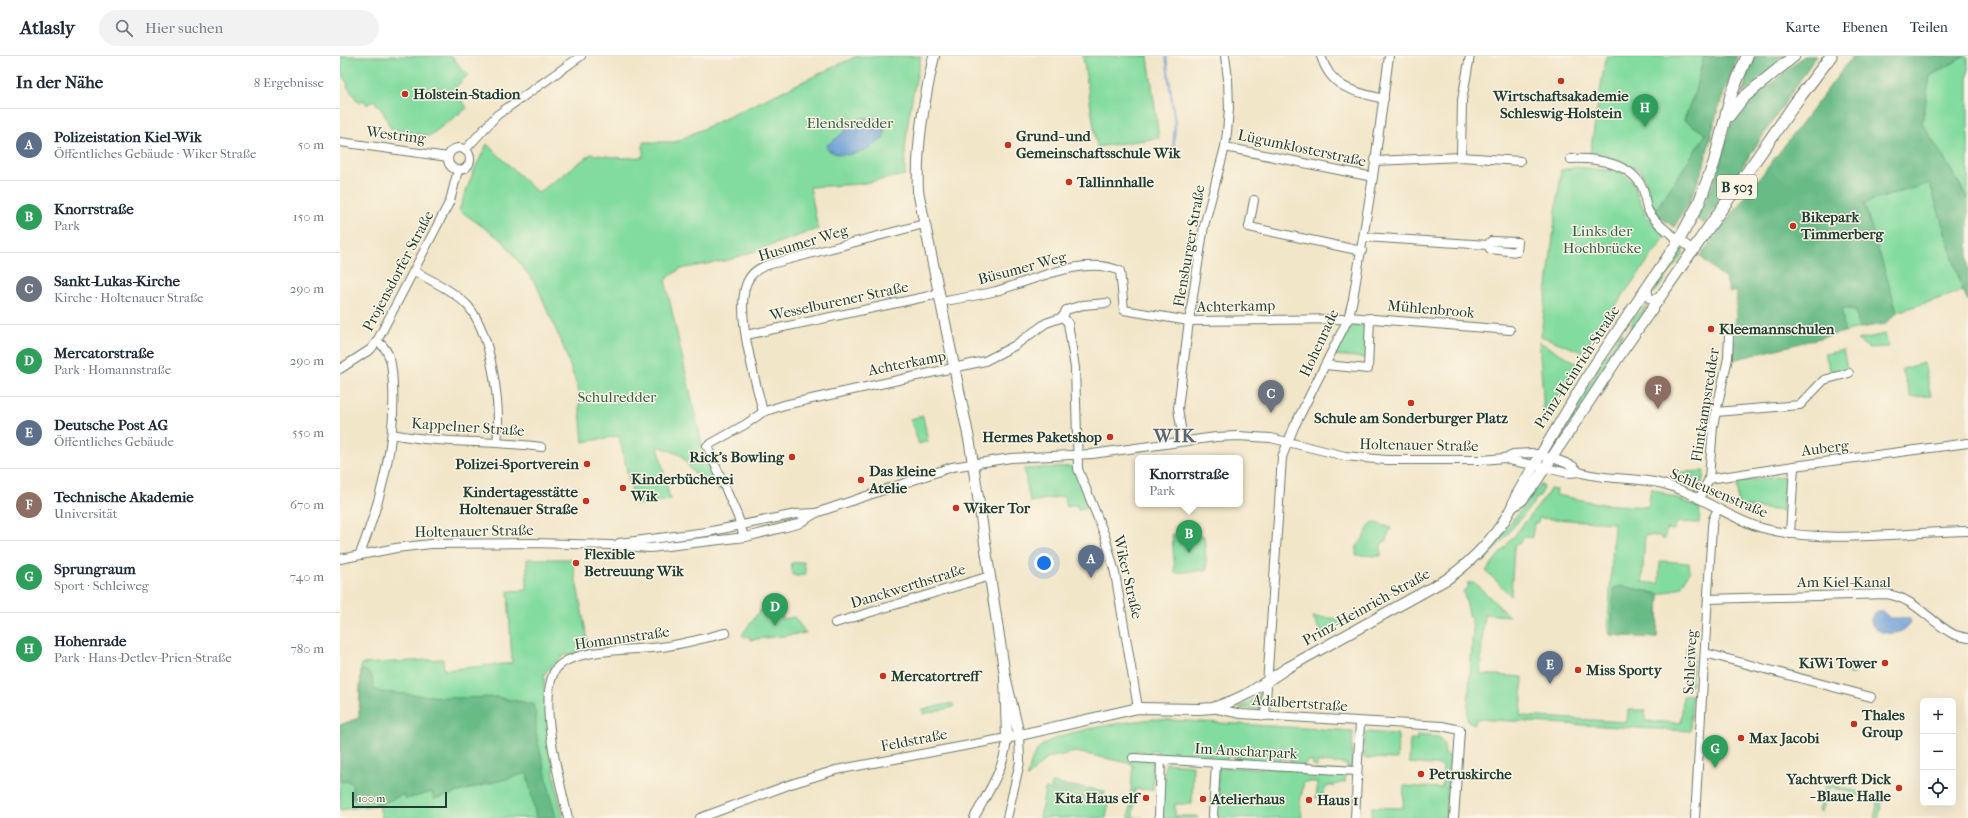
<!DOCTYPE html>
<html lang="de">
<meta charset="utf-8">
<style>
:root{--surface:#fff;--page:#f2f2f3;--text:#1f2937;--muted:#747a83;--line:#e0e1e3;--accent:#c8321e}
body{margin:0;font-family:"IM FELL French Canon",serif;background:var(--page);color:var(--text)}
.controls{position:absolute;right:12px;bottom:12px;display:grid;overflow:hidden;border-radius:6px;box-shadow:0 4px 16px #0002}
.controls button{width:36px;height:36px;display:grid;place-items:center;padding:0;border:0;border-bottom:1px solid var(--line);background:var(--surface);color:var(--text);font:20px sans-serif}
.scale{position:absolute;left:12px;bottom:10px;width:95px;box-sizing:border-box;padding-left:4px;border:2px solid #1f3d34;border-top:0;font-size:11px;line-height:14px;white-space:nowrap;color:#1f3d34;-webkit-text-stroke:3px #fcf5e5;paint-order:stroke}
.you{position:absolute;left:704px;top:507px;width:14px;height:14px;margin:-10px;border:3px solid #fff;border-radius:50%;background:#1a73e8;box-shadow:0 0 0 6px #1a73e833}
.badge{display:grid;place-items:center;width:26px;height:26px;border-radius:50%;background:var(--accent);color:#fff;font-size:13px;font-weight:700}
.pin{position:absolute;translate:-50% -33px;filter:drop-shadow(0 1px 2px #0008)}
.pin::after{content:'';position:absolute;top:21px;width:14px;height:12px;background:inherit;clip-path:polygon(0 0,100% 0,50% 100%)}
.popup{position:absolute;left:795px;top:399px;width:108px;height:52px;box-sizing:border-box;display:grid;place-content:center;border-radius:6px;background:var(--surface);filter:drop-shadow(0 1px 3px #0005);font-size:13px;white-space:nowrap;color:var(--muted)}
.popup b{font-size:15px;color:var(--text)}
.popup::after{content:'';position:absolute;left:50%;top:100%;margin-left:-8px;border:8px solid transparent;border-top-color:var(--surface)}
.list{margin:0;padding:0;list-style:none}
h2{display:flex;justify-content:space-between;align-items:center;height:52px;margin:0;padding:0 16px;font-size:17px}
h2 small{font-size:13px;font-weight:400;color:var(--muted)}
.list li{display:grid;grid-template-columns:26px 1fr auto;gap:12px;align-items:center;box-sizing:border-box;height:72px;padding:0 16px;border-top:1px solid var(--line)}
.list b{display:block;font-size:15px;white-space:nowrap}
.list p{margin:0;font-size:13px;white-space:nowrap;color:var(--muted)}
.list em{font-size:13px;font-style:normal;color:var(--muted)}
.icon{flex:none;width:22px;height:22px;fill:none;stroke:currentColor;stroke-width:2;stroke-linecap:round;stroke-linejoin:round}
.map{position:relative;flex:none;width:1628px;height:762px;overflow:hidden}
header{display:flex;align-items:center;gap:24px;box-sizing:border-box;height:56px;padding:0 20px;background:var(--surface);border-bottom:1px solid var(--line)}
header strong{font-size:19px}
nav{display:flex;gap:22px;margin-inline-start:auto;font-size:14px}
.search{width:280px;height:36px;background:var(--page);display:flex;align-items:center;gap:10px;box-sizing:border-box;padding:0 14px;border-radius:22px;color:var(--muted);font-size:15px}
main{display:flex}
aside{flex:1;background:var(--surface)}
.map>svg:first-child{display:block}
.green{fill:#82db9f;stroke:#508c6a}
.forest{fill:#69bb86;stroke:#447c5d}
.water{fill:#6c9dd6;stroke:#466d85}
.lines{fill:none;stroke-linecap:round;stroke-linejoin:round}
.stream{stroke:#6c9dd6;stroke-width:2}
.minor-casing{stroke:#697868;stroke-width:10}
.major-casing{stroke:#697868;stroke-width:12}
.highway-casing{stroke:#697868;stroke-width:13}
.minor{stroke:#fff;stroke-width:8}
.major{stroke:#fff;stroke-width:10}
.highway{stroke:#fff;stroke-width:11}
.poi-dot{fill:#c8321e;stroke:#fcf5e5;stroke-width:1.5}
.labels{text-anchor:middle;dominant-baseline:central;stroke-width:3;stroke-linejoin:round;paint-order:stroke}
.shield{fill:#fcf5e5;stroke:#617469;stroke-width:1}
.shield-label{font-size:14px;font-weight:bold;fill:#1f3d34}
.poi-label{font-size:15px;font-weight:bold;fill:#1f3d34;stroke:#fcf5e5;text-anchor:start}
.park-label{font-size:15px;fill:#335d49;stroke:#fcf5e5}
.street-label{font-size:15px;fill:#1f3d34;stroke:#fcf5e5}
.district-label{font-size:19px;font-weight:bold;letter-spacing:1px;fill:#596675;stroke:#fcf5e5}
</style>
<header>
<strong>Atlasly</strong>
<div class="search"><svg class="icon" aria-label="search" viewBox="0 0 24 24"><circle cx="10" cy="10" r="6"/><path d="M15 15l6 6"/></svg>Hier suchen</div>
<nav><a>Karte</a><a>Ebenen</a><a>Teilen</a></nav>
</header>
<main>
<aside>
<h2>In der Nähe<small>8 Ergebnisse</small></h2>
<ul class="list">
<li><span class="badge" style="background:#5c6f8a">A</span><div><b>Polizeistation Kiel-Wik</b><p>Öffentliches Gebäude · Wiker Straße</p></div><em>50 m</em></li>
<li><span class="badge" style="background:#2e9e5b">B</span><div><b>Knorrstraße</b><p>Park</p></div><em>150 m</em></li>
<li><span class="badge" style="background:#6b7280">C</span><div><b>Sankt-Lukas-Kirche</b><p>Kirche · Holtenauer Straße</p></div><em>290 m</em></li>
<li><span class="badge" style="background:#2e9e5b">D</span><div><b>Mercatorstraße</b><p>Park · Homannstraße</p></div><em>290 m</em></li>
<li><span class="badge" style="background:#5c6f8a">E</span><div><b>Deutsche Post AG</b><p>Öffentliches Gebäude</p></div><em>550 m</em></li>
<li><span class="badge" style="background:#8d6e63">F</span><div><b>Technische Akademie</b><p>Universität</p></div><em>670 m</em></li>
<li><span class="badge" style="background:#2e9e5b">G</span><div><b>Sprungraum</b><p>Sport · Schleiweg</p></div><em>740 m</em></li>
<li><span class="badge" style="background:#2e9e5b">H</span><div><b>Hohenrade</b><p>Park · Hans-Detlev-Prien-Straße</p></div><em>780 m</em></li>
</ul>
</aside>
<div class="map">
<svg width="1628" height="762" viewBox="0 0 1628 762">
<rect width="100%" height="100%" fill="#fcf5e5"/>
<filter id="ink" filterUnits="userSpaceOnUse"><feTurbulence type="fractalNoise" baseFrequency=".025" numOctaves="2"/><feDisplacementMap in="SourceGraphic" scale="8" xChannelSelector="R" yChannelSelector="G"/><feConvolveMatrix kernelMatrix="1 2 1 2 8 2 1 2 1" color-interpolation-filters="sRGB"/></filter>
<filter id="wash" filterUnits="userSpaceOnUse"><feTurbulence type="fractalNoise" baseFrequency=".012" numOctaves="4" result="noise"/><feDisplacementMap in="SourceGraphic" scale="16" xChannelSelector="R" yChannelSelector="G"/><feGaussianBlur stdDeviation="0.9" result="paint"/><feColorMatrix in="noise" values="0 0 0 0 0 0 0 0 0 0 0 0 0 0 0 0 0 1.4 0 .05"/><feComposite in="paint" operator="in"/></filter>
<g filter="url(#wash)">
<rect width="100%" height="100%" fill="#f2e6c9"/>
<g class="green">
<polygon points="0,0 111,0 128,19 114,33 127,52 89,80 51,73 43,56 34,44 27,49 24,44 19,47 7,30 8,28 0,17"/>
<path d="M517,0H581C573,39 563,78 565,119L520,128L470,131L478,173L389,204L340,213L325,224L364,398L381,435L352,415L341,399L318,390L330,444L295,449L279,380L243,386L238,333L225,295L197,230L163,185L119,154L134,114L147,88L198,137L251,98L282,102L303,101V86H335Z"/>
<polygon points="743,0 808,0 819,82 757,91"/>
<polygon points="1266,0 1364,0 1354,39 1344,64 1367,78 1315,155 1309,142 1307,129 1301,114 1250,97"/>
<polygon points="1625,0 1628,0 1628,142 1582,67 1590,20"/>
<polygon points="1238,111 1281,116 1292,125 1306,159 1326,180 1242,296 1201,280 1221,114"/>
<polygon points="1590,127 1623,235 1557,256 1524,147"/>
<polygon points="1339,193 1343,193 1343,198 1316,235 1313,237 1311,234"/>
<polygon points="1309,249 1289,279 1294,260"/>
<polygon points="1501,252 1516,254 1519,272 1504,276"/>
<polygon points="1009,269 1029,270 1027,302 994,299"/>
<path d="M1282,276C1279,302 1236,359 1221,382L1219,381L1267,297Z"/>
<polygon points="1545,278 1549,291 1529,292 1517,284"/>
<polygon points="1199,286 1239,308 1203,367 1203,340"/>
<polygon points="1503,294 1507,312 1504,317 1492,320 1485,298"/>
<polygon points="1584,307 1591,340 1571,341 1562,313"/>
<polygon points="583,360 588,385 579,388 570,363"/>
<polygon points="738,410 753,450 738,454 737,449 727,451 724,440 690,446 684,413"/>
<polygon points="1364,415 1362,428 1356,429 1338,421 1339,416"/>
<polygon points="1444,420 1443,455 1398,450 1397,426"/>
<polygon points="1201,428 1204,431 1201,438 1143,507 1143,502"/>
<polygon points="1311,432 1360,452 1359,467 1339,466 1336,468 1334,474 1326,473 1325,483 1322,483 1322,480 1305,479 1302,526 1319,528 1320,505 1349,507 1350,515 1341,531 1319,539 1317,582 1270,579 1268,571 1274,467 1199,462 1198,467 1194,467 1192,482 1185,481 1174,491 1171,540 1146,515 1206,440 1210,433 1217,434 1216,439 1263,448 1308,451"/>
<path d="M1033,466L1051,472L1045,486L1041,487V500L1016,499L1017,490C1025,483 1026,472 1033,466Z"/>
<polygon points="832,478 864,480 867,514 835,517"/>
<path d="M187,503H232L249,592L223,600L204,618C205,669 212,712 223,762H42L39,749L0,754V669L19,662L21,608L103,603L104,614L172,607L168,535L187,534Z"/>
<polygon points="464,506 466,516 465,519 457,520 453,519 451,507"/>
<polygon points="1127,527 1135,527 1169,560 1144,558 1140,618 1183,621 1181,660 1287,666 1288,654 1305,654 1305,665 1341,667 1343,640 1352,639 1350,675 1136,663 1135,668 1127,665 1133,572 1123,535 1129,530"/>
<polygon points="424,552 441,553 443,563 454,561 466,577 410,584 409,579 406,582 402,579 420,554 422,555"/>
<polygon points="973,561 1009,563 981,577"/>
<polygon points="1346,591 1354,592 1352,629 1350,631 1344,628"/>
<circle cx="1512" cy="613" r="5.5"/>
<polygon points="920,639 922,641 920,653 899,652"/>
<polygon points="612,647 614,651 583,658 582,654"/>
<path d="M815,663L1013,675L1011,713H1007V708L977,706V711L973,710V705H966L965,710L952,709L951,704L940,703L939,708L895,705V700H887V705L870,704V699H863V703L817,702V695H810V701H804V695L796,694L795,700L814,707L813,734L795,733L793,761L803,762H789L793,708L736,696L707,702L687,722C690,710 692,700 700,691C717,675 790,665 815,663Z"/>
<polygon points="1025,676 1057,678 1058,680 1057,703 1024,702"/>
<polygon points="1077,679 1099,681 1104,688 1105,699 1109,699 1106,762 1031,762 1032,751 1063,752 1064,730 1102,732 1103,710 1069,707 1070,683 1077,684"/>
<polygon points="826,707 853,709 852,748 835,748 835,760 857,760 860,762 821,762 825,709"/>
<polygon points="879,711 1006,715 1005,726 986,731 983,739 976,742 978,726 964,726 960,746 962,762 882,762 877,760 875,756"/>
<polygon points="711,727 765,735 764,740 711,732"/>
<polygon points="1486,727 1543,742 1538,762 1534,762 1538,744 1490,731 1482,756 1479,755"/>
<polygon points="705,733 769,744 766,762 700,762"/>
</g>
<g class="forest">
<polygon points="1364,0 1398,0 1378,53 1363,112 1351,143 1334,171 1317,159 1315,155 1366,78 1344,64 1354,39"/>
<polygon points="1415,0 1447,0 1402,38 1409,14"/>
<polygon points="1464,0 1476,0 1364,168 1357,163 1375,123 1392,64 1407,47"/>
<polygon points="1513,0 1625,0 1590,20 1582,67 1628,142 1628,245 1623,235 1590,127 1524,147 1557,256 1546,268 1519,272 1516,254 1502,252 1504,276 1393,304 1397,235 1390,237 1386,224 1360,200"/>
<polygon points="1283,530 1319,538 1317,582 1271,579 1274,532"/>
<polygon points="21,614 27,615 32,621 34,633 40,636 117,642 156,641 193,648 196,659 196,677 216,762 196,762 187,717 94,743 92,736 66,743 64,738 39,749 32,744 16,744 12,741 12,728 9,725 0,726 0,669 19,662"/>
</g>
<g class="water">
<path d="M525,61L538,63L545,74L543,83C527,94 505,106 487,93V89C501,81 511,67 525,61Z"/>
<path d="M1536,556H1543L1550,562H1569L1571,566C1557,590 1517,571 1536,556Z"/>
</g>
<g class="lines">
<polyline class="stream" points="826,0 835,68 833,98"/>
</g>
</g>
<g filter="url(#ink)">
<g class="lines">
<g class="minor-casing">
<g id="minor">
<path d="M981,0C991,33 1015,36 1044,43"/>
<polyline points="0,86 108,101"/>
<polyline points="885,91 1033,121"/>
<circle cx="119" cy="103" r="11"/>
<polyline points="125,94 157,59 241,0"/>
<polyline points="1121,101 1122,44 1130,0"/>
<path d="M1231,103C1256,102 1292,107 1303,133C1306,141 1304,149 1309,156C1319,172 1339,183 1353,194"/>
<polyline points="1035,105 1121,101 1180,105"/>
<polyline points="914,144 909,171 1022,195"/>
<polyline points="1024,181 1148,189 1150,193 1177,196 1178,186 1151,185 1148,189"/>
<path d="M74,215C92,225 114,235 128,250C152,278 161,351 157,387"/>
<polyline points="1307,232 1309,242 1313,243 1320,241"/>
<path d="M600,246C617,243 635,240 652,236C688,227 743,198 780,215L784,254L849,265L1008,263"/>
<polyline points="723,261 728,267 735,312 738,413 765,480 775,517 798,652"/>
<polyline points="723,261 726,254 743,249 767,247"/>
<polyline points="1009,261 1170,274"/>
<polyline points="406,279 599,238"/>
<polyline points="985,309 1028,313 1030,262"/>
<polyline points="0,313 31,293 37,285 110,145 118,114"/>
<path d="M423,356C416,325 391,247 410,221C415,214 423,210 431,208L584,168"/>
<polyline points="1376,356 1460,349 1484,324 1509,317"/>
<path d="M52,378C101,388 152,384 201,391"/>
<polyline points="843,385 838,352 849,265 864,170 885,91 887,76 889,53 888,23 885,0"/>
<path d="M1165,402C1176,407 1187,407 1199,410C1212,412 1224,419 1239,416C1266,425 1295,420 1323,428C1358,437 1387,462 1422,472C1483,489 1565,476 1628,475"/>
<polyline points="1369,423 1454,410 1628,387"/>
<polyline points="1359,443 1369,423 1373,370 1388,302 1389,279"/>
<polyline points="1450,478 1454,410"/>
<polyline points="404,481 398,461 367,390 406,368 423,356 444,349 645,305 674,290 706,267 723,261"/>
<polyline points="279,487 367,476 456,458 476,457"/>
<path d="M20,498C41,443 56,388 53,329C52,312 52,295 37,285"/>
<polyline points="0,503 56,492 91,488 192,487 271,489 310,492 406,481 458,468 476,457 612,411 671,402 752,398 876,381 897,380 931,382 1005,400 1046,404 1142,404 1165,402 1173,398 1192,397 1218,404 1233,410 1239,416"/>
<path d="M1368,543L1547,538C1576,543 1589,565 1613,578C1617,580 1623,581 1628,582"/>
<polyline points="495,567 650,520"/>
<polyline points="1365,597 1531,641"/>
<polyline points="873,652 901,658 1102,670 1120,674 1114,762"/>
<polyline points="925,660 942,401 954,371 1008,263 1013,243 1033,121 1049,0"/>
<polyline points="793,702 1017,715"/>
<path d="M228,762C220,726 198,649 214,616C227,591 296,595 321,591C343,588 364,582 386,577"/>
<path d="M360,762L451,728L496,714L667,682C665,712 648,736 634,762"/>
<polyline points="667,762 680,706 679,679"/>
<polyline points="819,762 821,704"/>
<polyline points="874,762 873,760 876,707"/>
<polyline points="1015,762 1020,666"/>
<polyline points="1355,762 1372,470 1373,463 1378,453"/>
</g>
</g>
<g class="major-casing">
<g id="major">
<path d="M594,0C584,45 576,89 578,135L630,388L665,620L679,679"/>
<polyline points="1172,451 1182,444 1195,427 1282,296 1353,194"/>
<path d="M665,620L667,682L798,652L859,653L873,652L892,645L909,637L947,612L1107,523C1133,505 1167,470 1176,440L1253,311L1339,184"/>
</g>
</g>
<g class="highway-casing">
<g id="highway">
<polyline points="1389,60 1403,42 1454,0"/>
<polyline points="1339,184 1358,149 1374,107 1391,39 1407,0"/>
<polyline points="1353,194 1456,46 1491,0"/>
</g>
</g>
<use href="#minor" class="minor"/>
<use href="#major" class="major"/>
<use href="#highway" class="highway"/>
</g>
</g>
<g class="poi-dot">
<circle cx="1221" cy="25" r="4"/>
<circle cx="65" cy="38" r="4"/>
<circle cx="668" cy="89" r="4"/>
<circle cx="729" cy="126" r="4"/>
<circle cx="1453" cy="170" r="4"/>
<circle cx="1371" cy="273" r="4"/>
<circle cx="1071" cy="347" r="4"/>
<circle cx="770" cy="381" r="4"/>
<circle cx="452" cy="401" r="4"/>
<circle cx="247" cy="408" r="4"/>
<circle cx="521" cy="424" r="4"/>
<circle cx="283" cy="432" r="4"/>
<circle cx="246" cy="445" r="4"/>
<circle cx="616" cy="452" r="4"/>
<circle cx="236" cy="507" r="4"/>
<circle cx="1545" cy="607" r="4"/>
<circle cx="1238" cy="614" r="4"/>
<circle cx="543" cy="620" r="4"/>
<circle cx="1514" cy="668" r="4"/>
<circle cx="1401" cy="682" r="4"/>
<circle cx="1081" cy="718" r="4"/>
<circle cx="1559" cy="732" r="4"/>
<circle cx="806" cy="742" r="4"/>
<circle cx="863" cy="743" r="4"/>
<circle cx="969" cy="744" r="4"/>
</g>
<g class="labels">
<rect class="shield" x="1377" y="119" width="40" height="24" rx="3"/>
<g class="shield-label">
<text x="1397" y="131">B 503</text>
</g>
<g class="poi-label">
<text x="73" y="38">Holstein-Stadion</text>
<text x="1221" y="40" text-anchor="middle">Wirtschaftsakademie<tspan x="1221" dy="17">Schleswig-Holstein</tspan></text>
<text x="676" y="80">Grund- und<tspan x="676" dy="17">Gemeinschaftsschule Wik</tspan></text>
<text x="737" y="126">Tallinnhalle</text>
<text x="1461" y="161">Bikepark<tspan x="1461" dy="17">Timmerberg</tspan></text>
<text x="1379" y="273">Kleemannschulen</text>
<text x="1071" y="362" text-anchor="middle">Schule am Sonderburger Platz</text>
<text x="762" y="381" text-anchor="end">Hermes Paketshop</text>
<text x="444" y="401" text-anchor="end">Rick’s Bowling</text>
<text x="239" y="408" text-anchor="end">Polizei-Sportverein</text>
<text x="529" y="415">Das kleine<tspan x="529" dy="17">Atelie</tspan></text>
<text x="291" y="423">Kinderbücherei<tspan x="291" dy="17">Wik</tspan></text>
<text x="238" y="436" text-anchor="end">Kindertagesstätte<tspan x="238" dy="17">Holtenauer Straße</tspan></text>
<text x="624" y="452">Wiker Tor</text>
<text x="244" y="498">Flexible<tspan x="244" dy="17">Betreuung Wik</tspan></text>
<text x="1537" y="607" text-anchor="end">KiWi Tower</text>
<text x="1246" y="614">Miss Sporty</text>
<text x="551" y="620">Mercatortreff</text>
<text x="1522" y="659">Thales<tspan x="1522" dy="17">Group</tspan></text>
<text x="1409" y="682">Max Jacobi</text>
<text x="1089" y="718">Petruskirche</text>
<text x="1551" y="723" text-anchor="end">Yachtwerft Dick<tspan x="1551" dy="17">- Blaue Halle</tspan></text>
<text x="798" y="742" text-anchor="end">Kita Haus elf</text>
<text x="871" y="743">Atelierhaus</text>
<text x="977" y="744">Haus 1</text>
</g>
<g class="park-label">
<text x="510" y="67">Elendsredder</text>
<text x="1262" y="175">Links der<tspan x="1262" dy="17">Hochbrücke</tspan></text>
<text x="277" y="341">Schulredder</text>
</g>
<g class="street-label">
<text transform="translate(56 79) rotate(7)">Westring</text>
<text transform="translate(962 92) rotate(12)">Lügumklosterstraße</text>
<text transform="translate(463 187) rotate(-17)">Husumer Weg</text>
<text transform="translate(849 190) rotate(-80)">Flensburger Straße</text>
<text transform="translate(682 212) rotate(-15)">Büsumer Weg</text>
<text transform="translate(58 215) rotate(-62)">Projensdorfer Straße</text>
<text transform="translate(499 245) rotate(-12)">Wesselburener Straße</text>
<text transform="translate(896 250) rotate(-1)">Achterkamp</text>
<text transform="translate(1091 253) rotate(5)">Mühlenbrook</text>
<text transform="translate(979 287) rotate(-65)">Hohenrade</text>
<text transform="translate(567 307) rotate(-11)">Achterkamp</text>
<text transform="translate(1237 311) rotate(-57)">Prinz-Heinrich-Straße</text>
<text transform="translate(1365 349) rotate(-81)">Flintkampsredder</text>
<text transform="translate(128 371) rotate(4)">Kappelner Straße</text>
<text transform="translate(1079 389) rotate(1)">Holtenauer Straße</text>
<text transform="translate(1485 392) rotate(-7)">Auberg</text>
<text transform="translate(1379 437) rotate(23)">Schleusenstraße</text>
<text transform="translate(134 475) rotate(-1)">Holtenauer Straße</text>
<text transform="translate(788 521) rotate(77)">Wiker Straße</text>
<text x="1504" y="526">Am Kiel-Kanal</text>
<text transform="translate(568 530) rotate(-17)">Danckwerthstraße</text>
<text transform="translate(1026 551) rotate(-29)">Prinz-Heinrich-Straße</text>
<text transform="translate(282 582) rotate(-8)">Homannstraße</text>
<text transform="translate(1350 606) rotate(-87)">Schleiweg</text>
<text transform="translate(960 647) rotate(4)">Adalbertstraße</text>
<text transform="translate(574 684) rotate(-11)">Feldstraße</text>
<text transform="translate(906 695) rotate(3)">Im Anscharpark</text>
</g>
<g class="district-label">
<text x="835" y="380">WIK</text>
</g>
</g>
</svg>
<div class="controls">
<button>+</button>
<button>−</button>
<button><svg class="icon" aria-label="locate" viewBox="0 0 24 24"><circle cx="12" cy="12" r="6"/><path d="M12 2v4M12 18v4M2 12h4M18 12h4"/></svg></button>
</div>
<div class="scale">100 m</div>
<div class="you"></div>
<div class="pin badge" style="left:751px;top:522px;background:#5c6f8a">A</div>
<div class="pin badge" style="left:849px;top:497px;background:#2e9e5b">B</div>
<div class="popup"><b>Knorrstraße</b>Park</div>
<div class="pin badge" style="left:931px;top:357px;background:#6b7280">C</div>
<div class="pin badge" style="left:435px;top:570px;background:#2e9e5b">D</div>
<div class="pin badge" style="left:1210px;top:628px;background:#5c6f8a">E</div>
<div class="pin badge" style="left:1318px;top:353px;background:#8d6e63">F</div>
<div class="pin badge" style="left:1375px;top:712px;background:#2e9e5b">G</div>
<div class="pin badge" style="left:1305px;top:71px;background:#2e9e5b">H</div>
</div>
</main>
